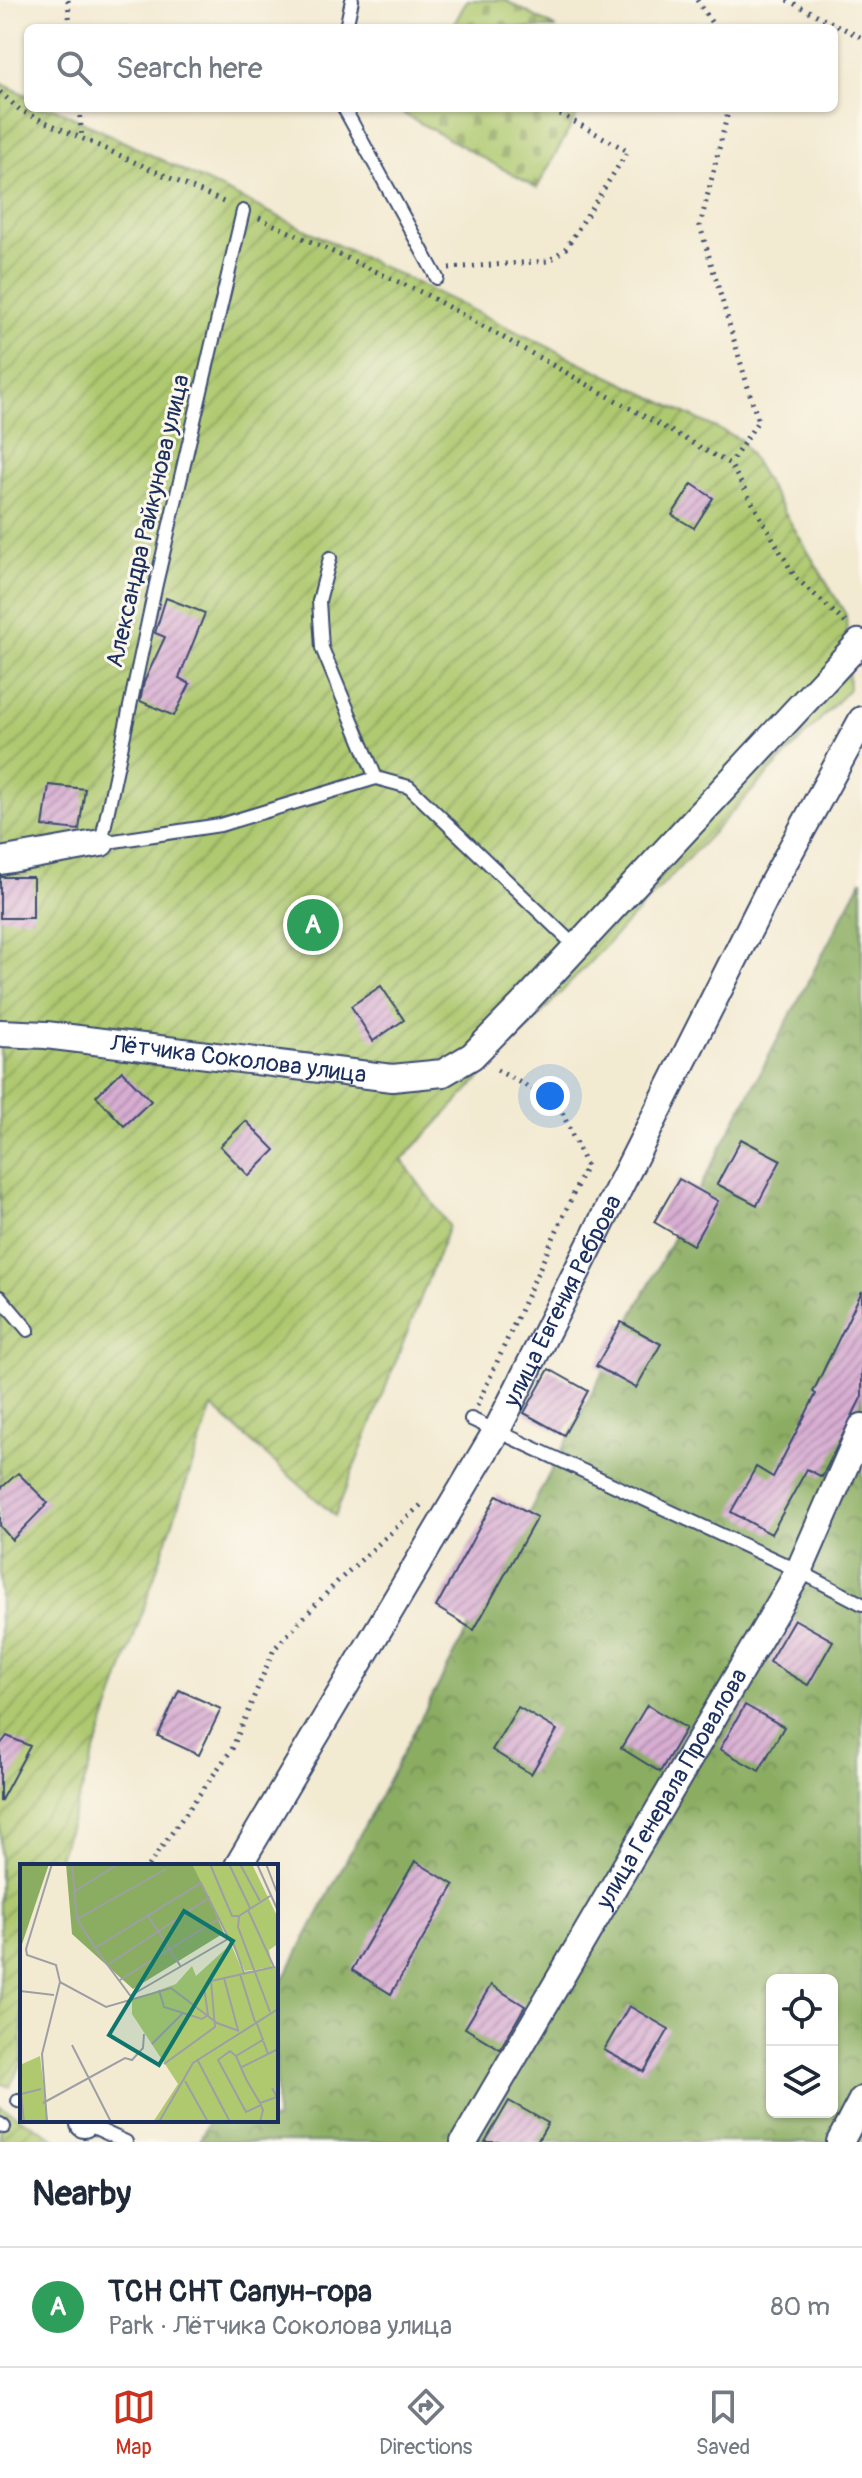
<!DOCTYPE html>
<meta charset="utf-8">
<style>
:root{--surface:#fff;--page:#f6f6f7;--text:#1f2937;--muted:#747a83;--line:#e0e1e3;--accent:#c8321e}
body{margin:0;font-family:Pangolin,sans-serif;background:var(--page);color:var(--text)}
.controls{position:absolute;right:24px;bottom:24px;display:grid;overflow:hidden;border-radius:12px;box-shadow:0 2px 6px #0004}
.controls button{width:72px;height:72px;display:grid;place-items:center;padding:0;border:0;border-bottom:2px solid var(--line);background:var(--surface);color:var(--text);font:40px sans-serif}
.you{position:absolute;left:550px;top:1096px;width:28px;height:28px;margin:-20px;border:6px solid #fff;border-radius:50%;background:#1a73e8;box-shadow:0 0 0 12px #1a73e833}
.badge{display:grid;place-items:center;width:52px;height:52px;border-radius:50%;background:var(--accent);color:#fff;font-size:26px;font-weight:700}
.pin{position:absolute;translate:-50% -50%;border:4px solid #fff;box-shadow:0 2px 8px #0006}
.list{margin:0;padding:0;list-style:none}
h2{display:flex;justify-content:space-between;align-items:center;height:104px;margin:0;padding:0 32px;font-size:34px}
h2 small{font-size:26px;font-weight:400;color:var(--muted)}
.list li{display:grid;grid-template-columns:52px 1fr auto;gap:24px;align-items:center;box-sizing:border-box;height:120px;padding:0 32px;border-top:2px solid var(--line)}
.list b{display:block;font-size:30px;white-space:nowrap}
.list p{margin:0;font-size:26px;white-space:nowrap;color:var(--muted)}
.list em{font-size:26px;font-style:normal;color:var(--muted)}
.icon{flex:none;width:44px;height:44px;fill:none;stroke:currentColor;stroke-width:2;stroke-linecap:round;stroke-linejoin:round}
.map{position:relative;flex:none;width:862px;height:2142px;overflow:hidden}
.search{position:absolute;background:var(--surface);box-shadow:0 2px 6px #0004;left:24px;right:24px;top:24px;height:88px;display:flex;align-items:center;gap:20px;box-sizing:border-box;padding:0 28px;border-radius:12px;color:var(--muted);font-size:30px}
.sheet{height:224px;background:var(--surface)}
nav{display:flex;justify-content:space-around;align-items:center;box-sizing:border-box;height:112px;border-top:2px solid var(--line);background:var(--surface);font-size:22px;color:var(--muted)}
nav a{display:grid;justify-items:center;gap:4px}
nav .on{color:var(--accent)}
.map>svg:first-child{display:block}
.forest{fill:url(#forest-crowns);stroke:#536e60;stroke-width:2;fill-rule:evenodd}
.cemetery{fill:url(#cemetery-stones);stroke:#657c66;stroke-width:2}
.garden{fill:url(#garden-furrows);stroke:#657c66;stroke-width:2}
.building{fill:url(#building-hatch)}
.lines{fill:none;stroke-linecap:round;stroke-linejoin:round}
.service-casing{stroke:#3b4b6f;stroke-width:16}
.minor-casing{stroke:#3b4b6f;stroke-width:30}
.path{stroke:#3b4b6f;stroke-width:5;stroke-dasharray:2 6;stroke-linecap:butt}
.service{stroke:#fff;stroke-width:12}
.minor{stroke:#fff;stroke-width:26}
.labels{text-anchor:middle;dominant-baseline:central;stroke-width:6;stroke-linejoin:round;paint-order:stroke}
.street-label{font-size:24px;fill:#1b2f5e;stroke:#fbf7ec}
.inset-road{fill:none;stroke:#9d9fa4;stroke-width:2}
.view{fill:#0f766e;fill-opacity:0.15;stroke:#0f766e;stroke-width:4}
.inset-edge{fill:none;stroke:#1b2f5e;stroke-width:4}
</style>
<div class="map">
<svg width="862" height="2142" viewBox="0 0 862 2142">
<defs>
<pattern id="forest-crowns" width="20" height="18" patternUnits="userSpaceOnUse" patternTransform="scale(2)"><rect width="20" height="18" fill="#8bad62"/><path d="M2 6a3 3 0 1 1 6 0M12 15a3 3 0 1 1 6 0" fill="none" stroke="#718d54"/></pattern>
<pattern id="cemetery-stones" width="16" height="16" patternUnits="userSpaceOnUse" patternTransform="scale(2)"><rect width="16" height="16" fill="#afc96f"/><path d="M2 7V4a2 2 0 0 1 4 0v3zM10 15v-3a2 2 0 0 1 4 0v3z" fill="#8ea45e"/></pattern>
<pattern id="garden-furrows" width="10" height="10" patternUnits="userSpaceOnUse" patternTransform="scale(2)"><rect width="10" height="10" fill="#afc96f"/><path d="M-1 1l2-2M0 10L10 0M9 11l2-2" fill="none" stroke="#8ea45e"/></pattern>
<pattern id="building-hatch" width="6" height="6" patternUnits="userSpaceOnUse" patternTransform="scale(2)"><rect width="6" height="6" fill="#d8aed2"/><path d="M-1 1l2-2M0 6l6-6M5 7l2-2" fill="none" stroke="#ae8eae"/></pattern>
</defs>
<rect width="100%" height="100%" fill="#fbf7ec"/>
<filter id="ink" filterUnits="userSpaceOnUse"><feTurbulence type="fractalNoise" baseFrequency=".0125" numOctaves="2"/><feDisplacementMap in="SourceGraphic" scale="16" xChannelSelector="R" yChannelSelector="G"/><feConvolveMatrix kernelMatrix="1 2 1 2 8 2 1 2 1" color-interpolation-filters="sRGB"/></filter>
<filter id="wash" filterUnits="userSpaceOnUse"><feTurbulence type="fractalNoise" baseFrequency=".006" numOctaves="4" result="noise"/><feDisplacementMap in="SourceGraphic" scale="32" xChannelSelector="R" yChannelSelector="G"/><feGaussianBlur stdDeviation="1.8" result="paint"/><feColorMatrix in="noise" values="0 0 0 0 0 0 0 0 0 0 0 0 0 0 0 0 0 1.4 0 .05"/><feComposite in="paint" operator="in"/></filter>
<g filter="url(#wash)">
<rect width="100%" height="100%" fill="#f3ead2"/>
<path class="forest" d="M862,879V2142H198L210,2120H276V1994ZM772,1980H832V2112H772Z"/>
<g class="cemetery">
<polygon points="467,0 505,0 556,28 452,28"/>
<polygon points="407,108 581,108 537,188 404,114"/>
</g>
<g class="garden">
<polygon points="0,83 28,96 28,108 54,108 741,440 846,615 849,689 402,1160 449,1226 335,1516 212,1407 56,1866 22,1866 22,2064 9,2087 0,2082"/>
<polygon points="0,2106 61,2142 0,2142"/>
</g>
<g id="blocks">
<g class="building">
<polygon points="692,484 713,498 694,528 672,515"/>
<polygon points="166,598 205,613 179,678 190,684 174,716 140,701 144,682 165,637 155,633"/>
<polygon points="49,785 85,789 79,830 43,826"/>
<rect x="0" y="877" width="33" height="41"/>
<polygon points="381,986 404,1020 373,1041 351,1006"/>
<polygon points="122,1071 151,1101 124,1126 96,1096"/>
<polygon points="246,1121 275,1150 249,1176 220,1146"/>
<polygon points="741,1139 781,1160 757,1205 717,1184"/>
<polygon points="679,1179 718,1201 693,1245 654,1222"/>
<polygon points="862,1291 862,1396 822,1477 807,1469 771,1534 731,1512 756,1467 773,1477 816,1394 813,1392"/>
<polygon points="621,1322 661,1344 636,1388 596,1366"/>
<polygon points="549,1369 588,1391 564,1435 524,1413"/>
<polygon points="18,1473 48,1503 12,1540 0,1526 0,1489"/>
<polygon points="497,1495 537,1517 474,1630 436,1607"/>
<polygon points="794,1619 833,1641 808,1685 769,1662"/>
<polygon points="179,1690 221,1709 199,1755 158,1736"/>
<polygon points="647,1705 686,1728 660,1772 621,1748"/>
<polygon points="745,1705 784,1727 759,1771 720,1749"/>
<polygon points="518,1707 557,1730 531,1774 492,1750"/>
<polygon points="7,1736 30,1746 0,1802 0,1745"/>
<polygon points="415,1861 454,1885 391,1994 352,1970"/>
<polygon points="491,1985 525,2006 500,2049 465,2028"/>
<polygon points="629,2006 669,2029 644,2072 604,2050"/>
<polygon points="509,2101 548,2123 537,2142 485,2142"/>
</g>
</g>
</g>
<g filter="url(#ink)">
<use href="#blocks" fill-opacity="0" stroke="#3b4b6f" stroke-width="2"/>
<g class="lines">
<g class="service-casing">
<g id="service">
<polyline points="346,28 352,0"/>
<polyline points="344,108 437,278"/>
<polyline points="243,211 156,584 101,843 220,825 376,778 409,787 577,948"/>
<polyline points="330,558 319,601 322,648 376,778"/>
<polyline points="0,1297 28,1330"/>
<polyline points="471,1419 799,1571 862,1604"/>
<polyline points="18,2101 22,2102"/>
<polyline points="82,2122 126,2142"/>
<polyline points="0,2124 4,2127"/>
</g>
</g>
<g class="minor-casing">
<g id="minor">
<polyline points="0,861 101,843"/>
<path id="s1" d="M0,1033L46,1035L392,1078L443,1073L472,1056L525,1002L859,643L862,644"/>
<path id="s2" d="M238,1866L497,1430L769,890L862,720"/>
<polyline points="84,2124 86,2120"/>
<path id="s3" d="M464,2142L799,1571L862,1427"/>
<polyline points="840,2142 862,2100"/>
</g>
</g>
<g class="path">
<polyline points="68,0 70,28"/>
<polyline points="697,0 715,28"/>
<polyline points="787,0 862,38"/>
<polyline points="0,92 21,111 228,204"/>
<polyline points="79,108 82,138"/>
<polyline points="729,108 700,226 758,421 730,464"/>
<polyline points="259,218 425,294 730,464 795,577 848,625"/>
<polyline points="449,268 549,261 566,248 628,151 549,108"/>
<polyline points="477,1406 586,1166 558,1103 493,1068"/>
<polyline points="148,1866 232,1749 274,1649 338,1581 421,1505"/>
</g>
<use href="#service" class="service"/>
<use href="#minor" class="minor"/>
</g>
</g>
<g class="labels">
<g class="street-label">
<text transform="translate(148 521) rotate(-77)">Александра Райкунова улица</text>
<text stroke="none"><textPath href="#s1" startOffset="240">Лётчика Соколова улица</textPath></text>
<text stroke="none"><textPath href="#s2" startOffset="652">улица Евгения Реброва</textPath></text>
<text stroke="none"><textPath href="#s3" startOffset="410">улица Генерала Провалова</textPath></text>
</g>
</g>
<g transform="translate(20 1864)">
<rect width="258" height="258" fill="#f3ead2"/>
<path d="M0,0H29L0,86ZM46,0H174L204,69L113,125L52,70Z" fill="#8bad62"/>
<path d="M172,0H232L258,54V80L249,86L252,103L225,107ZM211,80L223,108L258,102V258H133L158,220L112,150V136L156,120L172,102L176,112ZM20,192L28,258H0V201Z" fill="#afc96f"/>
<path class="inset-road" d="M32,0L6,85L7,91L36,101L40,118M52,0L57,55L75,84M190,0L212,52H219M209,0L230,44M220,0L240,37M237,0L258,47M246,0L258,31M55,27L98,0M250,32L219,52L218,63L250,148M127,50L161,103M57,55L146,5M213,78L224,109M89,100L190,33M220,110L235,158M204,114L218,166M100,116L200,54M139,126L144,143L182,155L188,151L184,123M0,127L34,131M110,132L208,75M112,134L75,84L181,19L211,79M236,157L248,190M132,180L163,149M52,181L91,258M216,192L244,175M177,195L210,258M144,200L195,163L191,117L254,103L228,46M222,203L258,185M165,217L188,258M23,239L105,194L112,196L123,184L124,170M240,239L257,233L252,224M4,258L1,230L21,225M27,258L22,190L40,118L86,143L151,124L197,159L219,167M139,258L173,199L258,145M240,258L243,246L240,239L226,215L216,192L210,187L198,196L226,248L241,241"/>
<path class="view" d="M164,47L213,77L139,201L89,171Z"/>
<rect width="258" height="258" class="inset-edge"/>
</g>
</svg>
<div class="controls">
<button><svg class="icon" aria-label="locate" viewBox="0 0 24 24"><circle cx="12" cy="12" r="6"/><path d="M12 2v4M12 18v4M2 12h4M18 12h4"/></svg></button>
<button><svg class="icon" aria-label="layers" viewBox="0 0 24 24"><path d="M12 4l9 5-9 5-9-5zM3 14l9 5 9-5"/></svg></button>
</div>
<div class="you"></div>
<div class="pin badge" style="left:313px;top:925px;background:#2e9e5b">A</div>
<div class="search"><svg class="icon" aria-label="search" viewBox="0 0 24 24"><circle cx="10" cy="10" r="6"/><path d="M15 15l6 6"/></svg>Search here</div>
</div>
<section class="sheet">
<h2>Nearby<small></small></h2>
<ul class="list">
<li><span class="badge" style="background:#2e9e5b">A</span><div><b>ТСН СНТ Сапун-гора</b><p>Park · Лётчика Соколова улица</p></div><em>80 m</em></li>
</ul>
</section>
<nav>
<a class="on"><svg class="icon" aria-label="map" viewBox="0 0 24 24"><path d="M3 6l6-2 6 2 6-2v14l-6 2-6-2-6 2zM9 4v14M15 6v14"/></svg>Map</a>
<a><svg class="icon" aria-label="directions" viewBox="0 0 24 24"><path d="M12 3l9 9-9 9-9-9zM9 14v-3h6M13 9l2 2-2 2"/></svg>Directions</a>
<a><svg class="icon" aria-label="saved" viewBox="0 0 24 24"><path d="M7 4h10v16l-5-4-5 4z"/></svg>Saved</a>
</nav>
